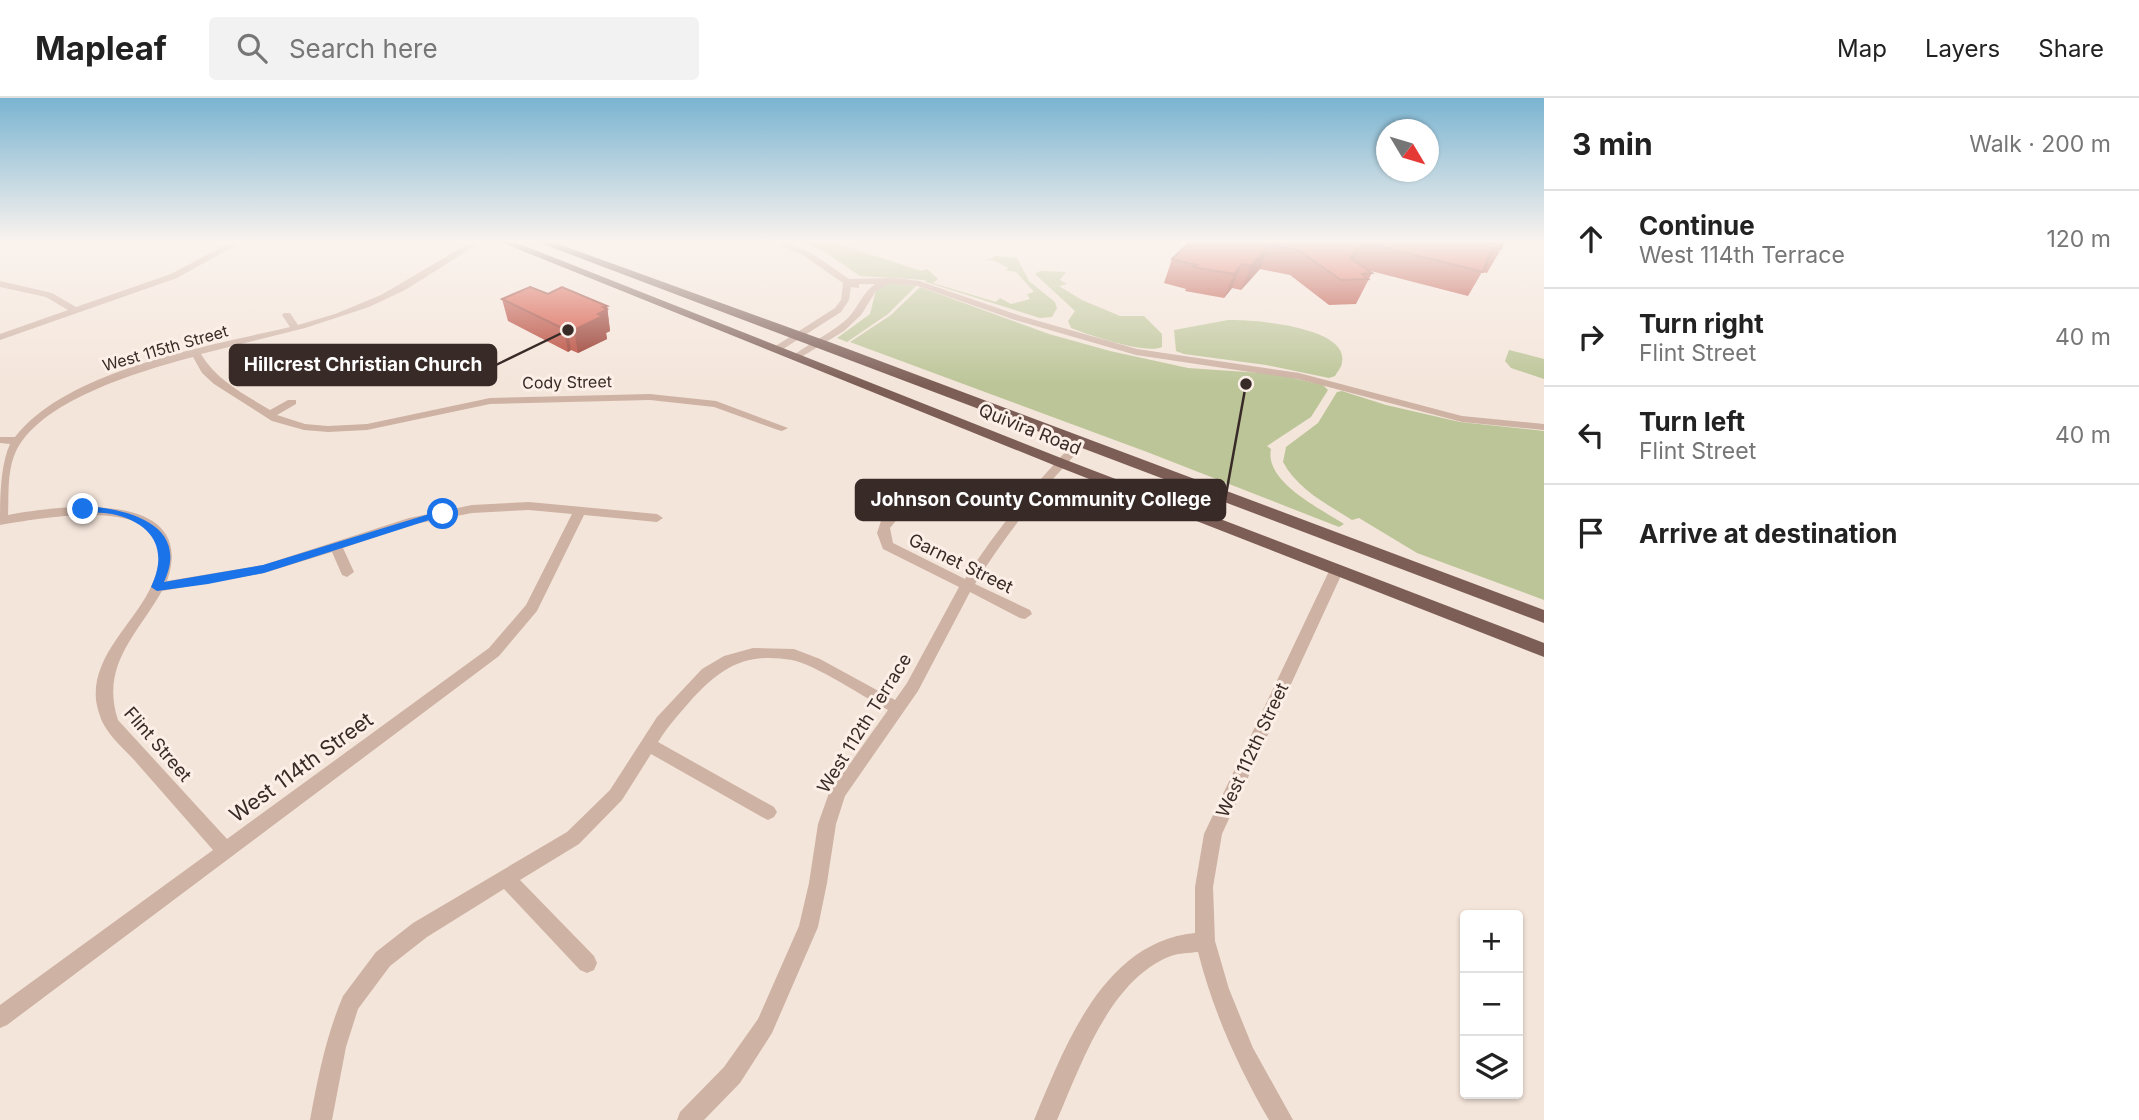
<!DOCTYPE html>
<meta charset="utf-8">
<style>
:root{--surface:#fff;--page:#f2f2f2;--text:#222;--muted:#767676;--line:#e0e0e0}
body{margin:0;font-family:Inter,sans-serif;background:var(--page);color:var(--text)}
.controls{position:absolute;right:21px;bottom:21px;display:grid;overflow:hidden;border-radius:7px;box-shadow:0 2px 5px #0004}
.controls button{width:63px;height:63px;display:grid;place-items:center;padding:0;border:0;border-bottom:2px solid var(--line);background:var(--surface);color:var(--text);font:35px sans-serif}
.compass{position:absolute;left:1376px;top:21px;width:63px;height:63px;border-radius:50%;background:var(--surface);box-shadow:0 2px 5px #0004;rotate:128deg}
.stop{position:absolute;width:21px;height:21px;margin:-16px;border:5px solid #1a73e8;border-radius:50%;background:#fff}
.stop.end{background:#1a73e8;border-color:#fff;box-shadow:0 2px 7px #0008}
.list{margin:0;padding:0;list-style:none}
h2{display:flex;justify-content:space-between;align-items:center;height:91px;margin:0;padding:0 28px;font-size:30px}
h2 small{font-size:23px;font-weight:400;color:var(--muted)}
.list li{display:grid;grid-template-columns:46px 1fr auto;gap:21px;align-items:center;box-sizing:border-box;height:98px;padding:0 28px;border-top:2px solid var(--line)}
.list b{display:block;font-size:26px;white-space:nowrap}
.list p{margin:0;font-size:23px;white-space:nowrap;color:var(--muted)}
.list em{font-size:23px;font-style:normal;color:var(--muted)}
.icon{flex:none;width:38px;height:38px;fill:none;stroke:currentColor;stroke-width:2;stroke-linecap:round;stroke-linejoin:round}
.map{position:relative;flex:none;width:1544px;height:1022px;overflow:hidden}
header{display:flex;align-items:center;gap:42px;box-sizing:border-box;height:98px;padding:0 35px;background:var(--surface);border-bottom:2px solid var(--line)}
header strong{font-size:33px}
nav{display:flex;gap:38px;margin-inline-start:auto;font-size:24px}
.search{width:490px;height:63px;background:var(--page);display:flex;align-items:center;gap:18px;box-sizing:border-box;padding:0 24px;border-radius:7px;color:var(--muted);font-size:26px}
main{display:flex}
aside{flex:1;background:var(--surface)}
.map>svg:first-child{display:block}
.green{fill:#bcc598}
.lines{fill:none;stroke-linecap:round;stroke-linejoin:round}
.minor{fill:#ceb2a4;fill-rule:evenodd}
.primary{fill:#7c5e56;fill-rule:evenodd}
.wall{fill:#b54031}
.shaded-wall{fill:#943428}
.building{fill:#d34b39;stroke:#943428;stroke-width:2}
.route{fill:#1a73e8}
.labels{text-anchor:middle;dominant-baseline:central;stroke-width:6;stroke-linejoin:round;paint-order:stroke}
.far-street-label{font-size:16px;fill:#382a27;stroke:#fbefe7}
.street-label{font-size:18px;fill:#382a27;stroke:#fbefe7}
.near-street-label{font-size:21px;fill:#382a27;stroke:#fbefe7}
.leader{fill:none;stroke:#382a27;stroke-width:2.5}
.callout-dot{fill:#382a27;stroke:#fbefe7;stroke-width:2.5}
.callout{fill:#382a27;stroke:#382a27;stroke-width:2.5}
.callout-label{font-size:19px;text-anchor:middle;font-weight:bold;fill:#fff}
</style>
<header>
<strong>Mapleaf</strong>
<div class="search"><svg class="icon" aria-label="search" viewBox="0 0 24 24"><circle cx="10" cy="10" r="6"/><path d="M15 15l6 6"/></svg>Search here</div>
<nav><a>Map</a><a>Layers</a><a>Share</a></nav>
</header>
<main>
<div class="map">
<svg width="1544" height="1022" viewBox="0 0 1544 1022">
<rect width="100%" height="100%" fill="#f4e5da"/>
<g class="green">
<polygon points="799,143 829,143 921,173 927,171 938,181 933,185 996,204 1000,200 1011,206 1030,201 1027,196 1034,194 1016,174 1005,172 1009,170 992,162 985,163 996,158 1017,160 1029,183 1055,204 1057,210 1052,219 1040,220 926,184 925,182 860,178 825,154"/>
<path d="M1040,173L1066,174L1060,182L1067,186L1059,188L1082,202L1120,218H1144L1162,236V249C1146,257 1086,236 1071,230L1068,223L1075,213L1035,176Z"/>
<polygon points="892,185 916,188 888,216 847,244 837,240 870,216 876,192"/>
<path d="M920,189L1049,236L1110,253L1188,270L1276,276L1323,287L1328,292L1311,319L1267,348L1271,351C1264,384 1321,411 1344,426L1339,429L1147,354L850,244L891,217Z"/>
<path d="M1228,222C1249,221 1349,228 1342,264C1342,269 1337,274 1335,278L1329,280L1266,267L1184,256L1176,253L1174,232Z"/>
<polygon points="1509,252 1544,261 1544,281 1511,270 1505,263"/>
<path d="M1342,293L1386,307L1460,324L1544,333V502L1417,455L1359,420L1352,422C1327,406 1298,392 1283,364L1286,349L1318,325L1337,294Z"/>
</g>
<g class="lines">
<g class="minor">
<polygon points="233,143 243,143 177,180 0,242 0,236 68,212 46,199 0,189 0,183 52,195 76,209 171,176"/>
<path d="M473,143H483L405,192L369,209L305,230L201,256C217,283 244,296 270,312L288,302H296V306L277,317L305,326L328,328L367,326L490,300L650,296L716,303L788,330L782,333L778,332L714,309L650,302L490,306L367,332L328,334L304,332L272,323L214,286L202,275L193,259C141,273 35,303 14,358C7,377 9,398 8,417C59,407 199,390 167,483L263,467L409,420L472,407L529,404L657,416L663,420L657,424L584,417L537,513L499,558L7,927L0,930V907L213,752C187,722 161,693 135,663C125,652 111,640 104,627C100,620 97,609 96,602C92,559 131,528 149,493C200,390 50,419 0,427C0,401 0,368 10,346L0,345V339H15C68,271 209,248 290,229L282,217L284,215H290L298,227L335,216L381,197ZM529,412L572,416L526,507L489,550L227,741L118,622C100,567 137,537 162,493L264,475L332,454L342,477L347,479L354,474L343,450L415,426L472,415Z"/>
<path d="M771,143H782L810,154L849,181L895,180L919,183L1021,218L1137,251L1299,275L1462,318L1544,326V332L1462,324L1298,281L1136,257L1015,222L918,188L895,186H889L876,193L861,217L844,233L798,261L793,258L795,256C812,244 831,235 847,221C858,210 862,195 875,186H859V190L851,189L849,202L841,214L780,253H774V249L835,210L841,202L843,185L804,158Z"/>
<path d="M1082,340L1088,343L1086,345C1045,388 1006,435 975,486L1030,512L1032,516L1025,521L1020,520L970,494L918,593L845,698L836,726L827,785L818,829L772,935L740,985L704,1022H677L680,1014L724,969L758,921L799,828L809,785L818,726L829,695L888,612C864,599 816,567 792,562C746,554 722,569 692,601C680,615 668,628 658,644L774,709L777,714L774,719L768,722L762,719L651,656L622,702L579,746L520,782L594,858L597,865L594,872L587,875L580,872L504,791L427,839L390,868L358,911L346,949L332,1022H310C318,979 326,938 343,898L376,854L413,825L567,734L610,692L657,619L702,571L724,558L753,550L794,551L820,561L895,602L907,585L959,489L883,451L877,435L881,423L898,405H906L908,408L890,430L893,445L965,481C997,430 1037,383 1078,341Z"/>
<path d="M1337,467L1344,471L1222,736L1213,789L1215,843L1229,891L1253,950L1293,1022H1269C1238,969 1213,913 1198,854C1189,855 1179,855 1171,858C1110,881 1081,967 1057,1022H1034C1065,948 1103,844 1195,835V789L1204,736L1330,471Z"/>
</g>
<g class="primary">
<polygon points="498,143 512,143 1066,362 1544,545 1544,559 1056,368"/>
<polygon points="535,143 550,143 832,245 1544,512 1544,525"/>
</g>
</g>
<g class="wall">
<polygon points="1187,143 1504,143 1501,151 1487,175 1482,174 1468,198 1367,172 1372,175 1356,206 1329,207 1290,177 1260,171 1241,192 1232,190 1224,200 1185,193 1186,191 1164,185 1172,161 1186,148"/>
<polygon points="548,196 607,208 610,233 606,235 607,241 578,255 571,252 568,254 508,223 502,201"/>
</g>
<g class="shaded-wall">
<polygon points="1363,144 1351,168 1350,160"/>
<polygon points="1270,147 1260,171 1241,192 1251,168"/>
<polygon points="1242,166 1232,190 1224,200 1234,176"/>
<polygon points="607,208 610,233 606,235 607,241 578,255 574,232"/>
<polygon points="567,229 571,252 568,254 564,231"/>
</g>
<g class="building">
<polygon points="1191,143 1504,143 1501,151 1492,150 1483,174 1363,144 1350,160 1372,175 1362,176 1368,181 1341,182 1300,153 1270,147 1251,168 1242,166 1234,176 1193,169 1197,167 1172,161"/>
<polygon points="530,189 548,196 562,189 607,208 603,209 607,211 598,216 603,218 574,232 567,229 564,231 502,201"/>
</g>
<linearGradient id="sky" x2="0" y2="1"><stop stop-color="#7ab4d1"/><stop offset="0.5" stop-color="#faf3ee"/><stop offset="1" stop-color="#faf3ee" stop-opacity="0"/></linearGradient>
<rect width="1544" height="286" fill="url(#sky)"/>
<path class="route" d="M83,408C126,410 191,426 164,484L263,467L439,413L448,416L264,475L208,486L157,493L151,489C169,451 153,425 112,416C102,414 90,415 79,413L78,411Z"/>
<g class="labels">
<g class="far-street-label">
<text transform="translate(165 250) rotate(-16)">West 115th Street</text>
<text transform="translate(567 284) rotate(-1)">Cody Street</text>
</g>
<g class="street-label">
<text transform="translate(1030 331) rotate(22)">Quivira Road</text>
<text transform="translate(961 465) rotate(26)">Garnet Street</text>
<text transform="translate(864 625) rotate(-58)">West 112th Terrace</text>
<text transform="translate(158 646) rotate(49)">Flint Street</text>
<text transform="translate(1252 652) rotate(-65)">West 112th Street</text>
</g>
<g class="near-street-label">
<text transform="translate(301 669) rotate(-36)">West 114th Street</text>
</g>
</g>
<path class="leader" d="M568 232L496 267M1246 286L1225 402"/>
<g class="callout-dot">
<circle cx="568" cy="232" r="7"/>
<circle cx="1246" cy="286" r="7"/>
</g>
<g class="callout">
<rect x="230" y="247" width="266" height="40" rx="7"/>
<rect x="856" y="382" width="369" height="40" rx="7"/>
</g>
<g class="callout-label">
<text x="363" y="273">Hillcrest Christian Church</text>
<text x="1041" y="408">Johnson County Community College</text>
</g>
</svg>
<div class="controls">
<button>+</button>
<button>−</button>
<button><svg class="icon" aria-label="layers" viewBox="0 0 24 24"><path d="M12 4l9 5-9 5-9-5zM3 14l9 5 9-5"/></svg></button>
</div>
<svg class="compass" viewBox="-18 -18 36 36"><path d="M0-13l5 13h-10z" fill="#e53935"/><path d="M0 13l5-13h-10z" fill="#767676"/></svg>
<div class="stop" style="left:443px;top:416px"></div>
<div class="stop end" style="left:83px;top:411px"></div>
</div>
<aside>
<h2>3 min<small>Walk · 200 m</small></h2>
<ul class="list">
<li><svg class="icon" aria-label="ahead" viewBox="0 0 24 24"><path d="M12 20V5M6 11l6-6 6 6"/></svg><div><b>Continue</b><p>West 114th Terrace</p></div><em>120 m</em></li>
<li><svg class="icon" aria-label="right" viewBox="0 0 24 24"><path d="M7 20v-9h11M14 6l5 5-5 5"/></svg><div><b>Turn right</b><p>Flint Street</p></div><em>40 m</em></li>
<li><svg class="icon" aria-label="left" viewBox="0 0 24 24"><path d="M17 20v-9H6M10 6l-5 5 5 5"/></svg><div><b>Turn left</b><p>Flint Street</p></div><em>40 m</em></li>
<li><svg class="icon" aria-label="arrive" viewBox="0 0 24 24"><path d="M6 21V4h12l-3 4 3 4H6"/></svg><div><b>Arrive at destination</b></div></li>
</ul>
</aside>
</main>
